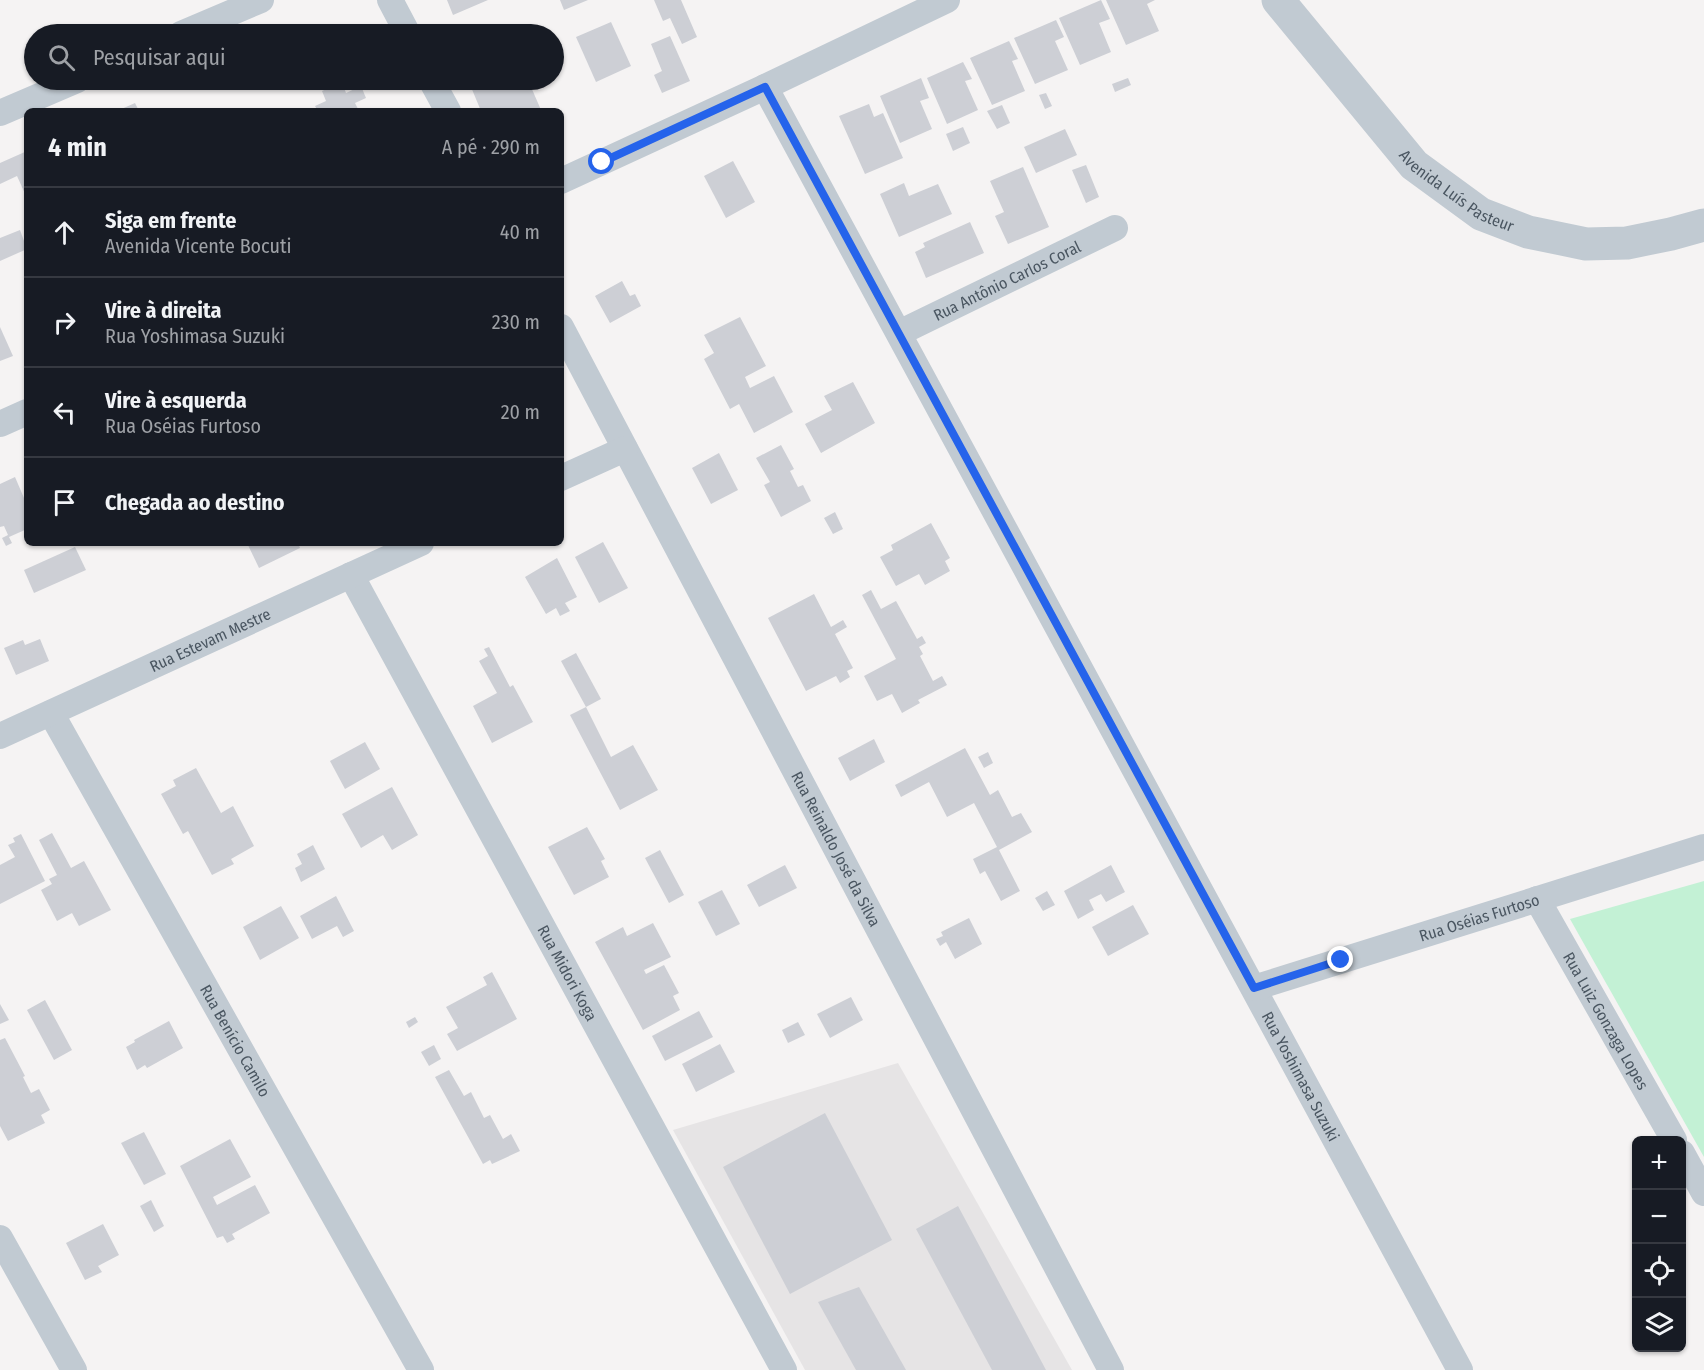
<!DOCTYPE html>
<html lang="pt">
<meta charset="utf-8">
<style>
:root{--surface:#171b24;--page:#20242c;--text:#f1f3f6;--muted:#9ea1a6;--line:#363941}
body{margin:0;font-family:"Fira Sans Condensed",sans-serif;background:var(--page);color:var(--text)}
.controls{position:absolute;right:18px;bottom:18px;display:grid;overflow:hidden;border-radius:9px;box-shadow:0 2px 4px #0004}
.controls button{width:54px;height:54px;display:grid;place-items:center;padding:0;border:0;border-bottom:2px solid var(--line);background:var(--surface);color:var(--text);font:30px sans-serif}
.stop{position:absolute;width:18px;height:18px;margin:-14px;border:4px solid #2563eb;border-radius:50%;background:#fff}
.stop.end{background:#2563eb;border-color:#fff;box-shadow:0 2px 6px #0008}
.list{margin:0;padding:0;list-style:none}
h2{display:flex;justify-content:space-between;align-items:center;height:78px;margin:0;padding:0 24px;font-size:26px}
h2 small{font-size:20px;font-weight:400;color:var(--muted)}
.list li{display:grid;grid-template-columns:39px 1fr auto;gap:18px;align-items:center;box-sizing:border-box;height:90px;padding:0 24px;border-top:2px solid var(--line)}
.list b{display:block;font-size:22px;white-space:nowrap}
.list p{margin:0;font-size:20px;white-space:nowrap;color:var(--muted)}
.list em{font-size:20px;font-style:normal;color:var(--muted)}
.icon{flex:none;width:33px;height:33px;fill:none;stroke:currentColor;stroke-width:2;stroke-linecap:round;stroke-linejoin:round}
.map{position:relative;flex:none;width:1704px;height:1370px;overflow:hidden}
.search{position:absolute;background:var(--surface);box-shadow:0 2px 4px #0004;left:24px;top:24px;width:540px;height:66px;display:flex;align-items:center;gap:15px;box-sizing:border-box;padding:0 21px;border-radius:33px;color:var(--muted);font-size:22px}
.panel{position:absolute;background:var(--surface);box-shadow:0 2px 4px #0004;left:24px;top:108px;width:540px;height:438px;border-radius:9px}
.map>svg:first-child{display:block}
.education{fill:#e6e4e5}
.green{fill:#c3f1d5}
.building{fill:#cdcfd5}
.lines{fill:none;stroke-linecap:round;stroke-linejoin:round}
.minor{stroke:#c1cad2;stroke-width:26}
.tertiary{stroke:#c1cad2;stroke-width:33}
.route{stroke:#2563eb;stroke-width:8}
.labels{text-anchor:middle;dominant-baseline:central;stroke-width:4.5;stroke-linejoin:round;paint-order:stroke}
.street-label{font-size:16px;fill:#4a5661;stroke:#fff}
</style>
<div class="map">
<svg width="1704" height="1370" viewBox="0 0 1704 1370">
<rect width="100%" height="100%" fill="#f5f3f3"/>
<polygon class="education" points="898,1063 1072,1370 805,1370 673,1130"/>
<polygon class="green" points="1704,881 1704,1157 1570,919"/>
<g class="building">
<polygon points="447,0 488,0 453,15"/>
<polygon points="560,0 588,0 564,10"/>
<polygon points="654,0 681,0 697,37 682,44 670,18 663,21"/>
<polygon points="1101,0 1110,19 1099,23 1111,52 1080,65 1059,18"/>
<polygon points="1106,0 1155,0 1147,4 1159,31 1126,45"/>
<polygon points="1056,20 1064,37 1055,41 1068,70 1035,84 1014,38"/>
<polygon points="611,22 631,66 596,82 576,37"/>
<polygon points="461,25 465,34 438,34"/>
<polygon points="670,36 690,81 662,93 654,75 662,71 651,44"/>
<polygon points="1009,41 1018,59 1012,61 1025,91 992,105 970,58"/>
<polygon points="963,62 972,79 965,81 978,110 947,124 927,78"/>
<polygon points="921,78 929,98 920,101 932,129 900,143 880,96"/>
<polygon points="1128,78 1131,85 1115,92 1112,84"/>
<polygon points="488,80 528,80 541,110 546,108 547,111 481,111 471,87"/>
<polygon points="342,82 346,93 361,86 366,98 355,103 359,111 318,111 315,106 326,101 322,91"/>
<polygon points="1046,93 1052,106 1045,109 1039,95"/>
<polygon points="135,103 139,111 117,111"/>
<polygon points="869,104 874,117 883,113 903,158 865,174 839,116"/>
<polygon points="1002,105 1010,123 997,129 987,111"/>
<polygon points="963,127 970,143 953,151 946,134"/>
<polygon points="1065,129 1077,155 1036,173 1024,147"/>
<polygon points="27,151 27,198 17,176 0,184 0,163"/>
<polygon points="733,161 755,202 726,218 704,176"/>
<polygon points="1086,165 1099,197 1086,203 1072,170"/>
<polygon points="1023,167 1049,227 1008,244 995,216 1004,212 990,181"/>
<polygon points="904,183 909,196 938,184 952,214 899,237 880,194"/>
<polygon points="970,222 984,253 926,278 915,252 925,247 923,243"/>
<polygon points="20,230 27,249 0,261 0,238"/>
<polygon points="622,281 630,296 635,294 641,306 610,323 595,296"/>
<polygon points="740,317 766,366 745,377 750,388 774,376 793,412 754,433 739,404 730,409 704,359 714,353 704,335"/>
<polygon points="0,327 13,356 0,361"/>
<polygon points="853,382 875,423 821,453 805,424 832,410 824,396"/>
<polygon points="781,445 794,469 790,471 798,487 803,485 811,501 781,517 764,485 770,482 756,458"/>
<polygon points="719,453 738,490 711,504 692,468"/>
<polygon points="15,477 27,505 27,520 24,521 27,529 9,537 12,543 6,546 2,538 8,535 4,526 0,527 0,484"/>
<polygon points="835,512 843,529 833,534 824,518"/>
<polygon points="931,523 950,558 945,561 950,571 925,585 919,574 896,586 880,557 893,550 891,545"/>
<polygon points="603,542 628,588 599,603 575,557"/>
<polygon points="247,543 298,543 300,548 259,568"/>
<polygon points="75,547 86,570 34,593 24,570"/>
<polygon points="557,558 577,597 565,603 570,611 560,616 556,608 546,614 525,577"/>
<polygon points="871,590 881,609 896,601 917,639 922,636 926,643 919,647 923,654 920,656 933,681 942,676 947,685 918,700 920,703 902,713 892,694 877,701 864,676 896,659 862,595"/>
<polygon points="814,594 831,627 843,620 847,627 835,634 853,668 847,671 850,677 840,683 836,676 806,691 768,618"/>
<polygon points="40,639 49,661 16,675 4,648 23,640 25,645"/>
<polygon points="489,647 510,687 513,685 533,722 492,743 473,706 497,693 479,661 488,656 484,649"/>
<polygon points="576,653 601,699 586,707 561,661"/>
<polygon points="586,707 611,757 633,745 658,790 620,810 570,715"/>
<polygon points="874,739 885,762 850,781 838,758"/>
<polygon points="365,742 380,769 345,789 330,761"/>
<polygon points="965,748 990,795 998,790 1012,817 1021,813 1032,832 999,850 1020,891 1001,901 985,871 980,874 973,859 997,847 974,803 947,817 929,782 901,797 895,785"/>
<polygon points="988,752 993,763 984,768 978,757"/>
<polygon points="196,768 221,813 233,806 254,846 231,859 234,864 212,875 188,831 183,834 161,794 176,786 173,780"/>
<polygon points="392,787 418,835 392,850 383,835 361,848 342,814"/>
<polygon points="587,827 605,859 601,861 609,877 574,895 548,847"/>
<polygon points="52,833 71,868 84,861 111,910 79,926 72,913 57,921 41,890 52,884 49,879 57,875 39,840"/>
<polygon points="21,834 45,881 0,904 0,865 15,857 8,845 15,842 13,838"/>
<polygon points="313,845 325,869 301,882 295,868 302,864 297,854"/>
<polygon points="660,850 684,895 669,903 645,858"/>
<polygon points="785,865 797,888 759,907 747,885"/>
<polygon points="1111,865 1125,892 1106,902 1101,894 1089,900 1094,910 1078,919 1064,891"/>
<polygon points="722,890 740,924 716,936 698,902"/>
<polygon points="1047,891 1055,905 1043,911 1035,898"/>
<polygon points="336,896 354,931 343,937 337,926 312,939 300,916"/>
<polygon points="1133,905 1149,934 1108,956 1092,927"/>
<polygon points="281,906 299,938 260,960 243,927"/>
<polygon points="969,918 982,944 955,959 946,942 940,946 936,939 943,936 941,932"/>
<polygon points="653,923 671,957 644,970 646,974 664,965 679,993 673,996 680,1010 643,1030 595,942 623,927 627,936"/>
<polygon points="492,972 517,1019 457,1051 447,1034 458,1028 446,1007 487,985 483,977"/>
<polygon points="851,997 863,1020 830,1038 817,1014"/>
<polygon points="45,1000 72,1050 54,1060 27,1010"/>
<polygon points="0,1004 9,1020 0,1024"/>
<polygon points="699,1011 713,1037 665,1061 652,1036"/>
<polygon points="415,1017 418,1022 409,1028 406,1022"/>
<polygon points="169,1021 183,1048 147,1068 145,1065 137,1070 126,1047 135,1042 134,1040"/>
<polygon points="798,1022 805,1035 788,1043 782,1030"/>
<polygon points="5,1038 25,1076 23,1077 31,1093 39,1089 50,1110 41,1115 45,1123 8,1141 0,1126 0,1040"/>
<polygon points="720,1044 735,1072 696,1092 682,1064"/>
<polygon points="434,1045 441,1059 429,1066 421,1052"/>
<polygon points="449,1070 464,1096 471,1092 484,1118 490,1115 503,1139 511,1134 520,1151 492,1164 490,1160 483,1164 435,1077"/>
<polygon points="825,1113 892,1240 790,1294 723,1167"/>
<polygon points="144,1132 166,1174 144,1185 121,1143"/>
<polygon points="230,1139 251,1177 213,1197 217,1205 255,1185 270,1213 232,1234 235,1239 227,1243 223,1236 217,1238 180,1166"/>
<polygon points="151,1200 164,1226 154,1232 140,1206"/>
<polygon points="958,1206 1046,1370 992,1370 916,1229"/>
<polygon points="103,1224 119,1255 98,1266 102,1272 85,1280 66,1243"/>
<polygon points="859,1287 906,1370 856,1370 818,1302"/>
</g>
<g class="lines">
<g class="minor">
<polyline points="390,0 408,34"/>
<polyline points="181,34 261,0"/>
<polyline points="431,80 448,111"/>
<path id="s1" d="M765,87L1460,1370"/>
<polyline points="0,113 77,80"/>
<polyline points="561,181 765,87 947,0"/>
<path id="s2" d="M561,327L1111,1370"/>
<path id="s3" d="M899,333L1115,228"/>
<polyline points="0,424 27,412"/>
<polyline points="561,478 625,449"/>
<path id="s4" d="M351,575L784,1370"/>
<path id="s5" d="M51,713L421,1370"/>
<path id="s6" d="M0,736L421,543"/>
<path id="s7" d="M1537,899L1674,1140"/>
<path id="s8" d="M1254,988L1704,847"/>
<polyline points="1682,1153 1704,1193"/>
<polyline points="0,1238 74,1370"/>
</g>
<path class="tertiary" id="s9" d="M1278,0L1414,165L1481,214L1528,232L1586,244L1627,243L1671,234L1704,225"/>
</g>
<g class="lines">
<polyline class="route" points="602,162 765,87 1254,988 1341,960"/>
</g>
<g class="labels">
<g class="street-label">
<text stroke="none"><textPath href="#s9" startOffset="264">Avenida Luís Pasteur</textPath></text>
<text stroke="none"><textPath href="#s3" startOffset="120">Rua Antônio Carlos Coral</textPath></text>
<text stroke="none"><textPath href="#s6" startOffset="231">Rua Estevam Mestre</textPath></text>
<text stroke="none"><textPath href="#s2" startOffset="590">Rua Reinaldo José da Silva</textPath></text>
<text stroke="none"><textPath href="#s8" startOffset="236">Rua Oséias Furtoso</textPath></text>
<text stroke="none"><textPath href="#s4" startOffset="453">Rua Midori Koga</textPath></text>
<text stroke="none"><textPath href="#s7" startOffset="140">Rua Luiz Gonzaga Lopes</textPath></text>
<text stroke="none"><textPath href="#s5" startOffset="376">Rua Benício Camilo</textPath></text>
<text stroke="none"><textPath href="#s1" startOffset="1125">Rua Yoshimasa Suzuki</textPath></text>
</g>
</g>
</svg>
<div class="controls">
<button>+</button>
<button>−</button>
<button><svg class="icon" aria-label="locate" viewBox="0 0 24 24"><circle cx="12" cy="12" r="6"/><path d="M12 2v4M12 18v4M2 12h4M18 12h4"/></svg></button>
<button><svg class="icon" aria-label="layers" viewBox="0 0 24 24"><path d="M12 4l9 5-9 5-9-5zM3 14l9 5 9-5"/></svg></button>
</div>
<div class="stop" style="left:602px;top:162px"></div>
<div class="stop end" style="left:1341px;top:960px"></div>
<div class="search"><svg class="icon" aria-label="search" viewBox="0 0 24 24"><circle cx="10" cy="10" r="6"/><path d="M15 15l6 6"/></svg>Pesquisar aqui</div>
<section class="panel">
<h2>4 min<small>A pé · 290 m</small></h2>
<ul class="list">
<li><svg class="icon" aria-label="ahead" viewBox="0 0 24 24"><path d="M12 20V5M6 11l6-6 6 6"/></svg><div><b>Siga em frente</b><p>Avenida Vicente Bocuti</p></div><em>40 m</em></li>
<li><svg class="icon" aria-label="right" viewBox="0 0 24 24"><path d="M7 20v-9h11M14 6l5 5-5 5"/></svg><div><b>Vire à direita</b><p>Rua Yoshimasa Suzuki</p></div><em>230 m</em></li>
<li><svg class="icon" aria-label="left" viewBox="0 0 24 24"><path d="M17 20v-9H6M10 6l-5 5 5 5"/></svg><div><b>Vire à esquerda</b><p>Rua Oséias Furtoso</p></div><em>20 m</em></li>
<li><svg class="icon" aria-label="arrive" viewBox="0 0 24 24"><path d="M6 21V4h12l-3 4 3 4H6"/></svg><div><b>Chegada ao destino</b></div></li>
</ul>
</section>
</div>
